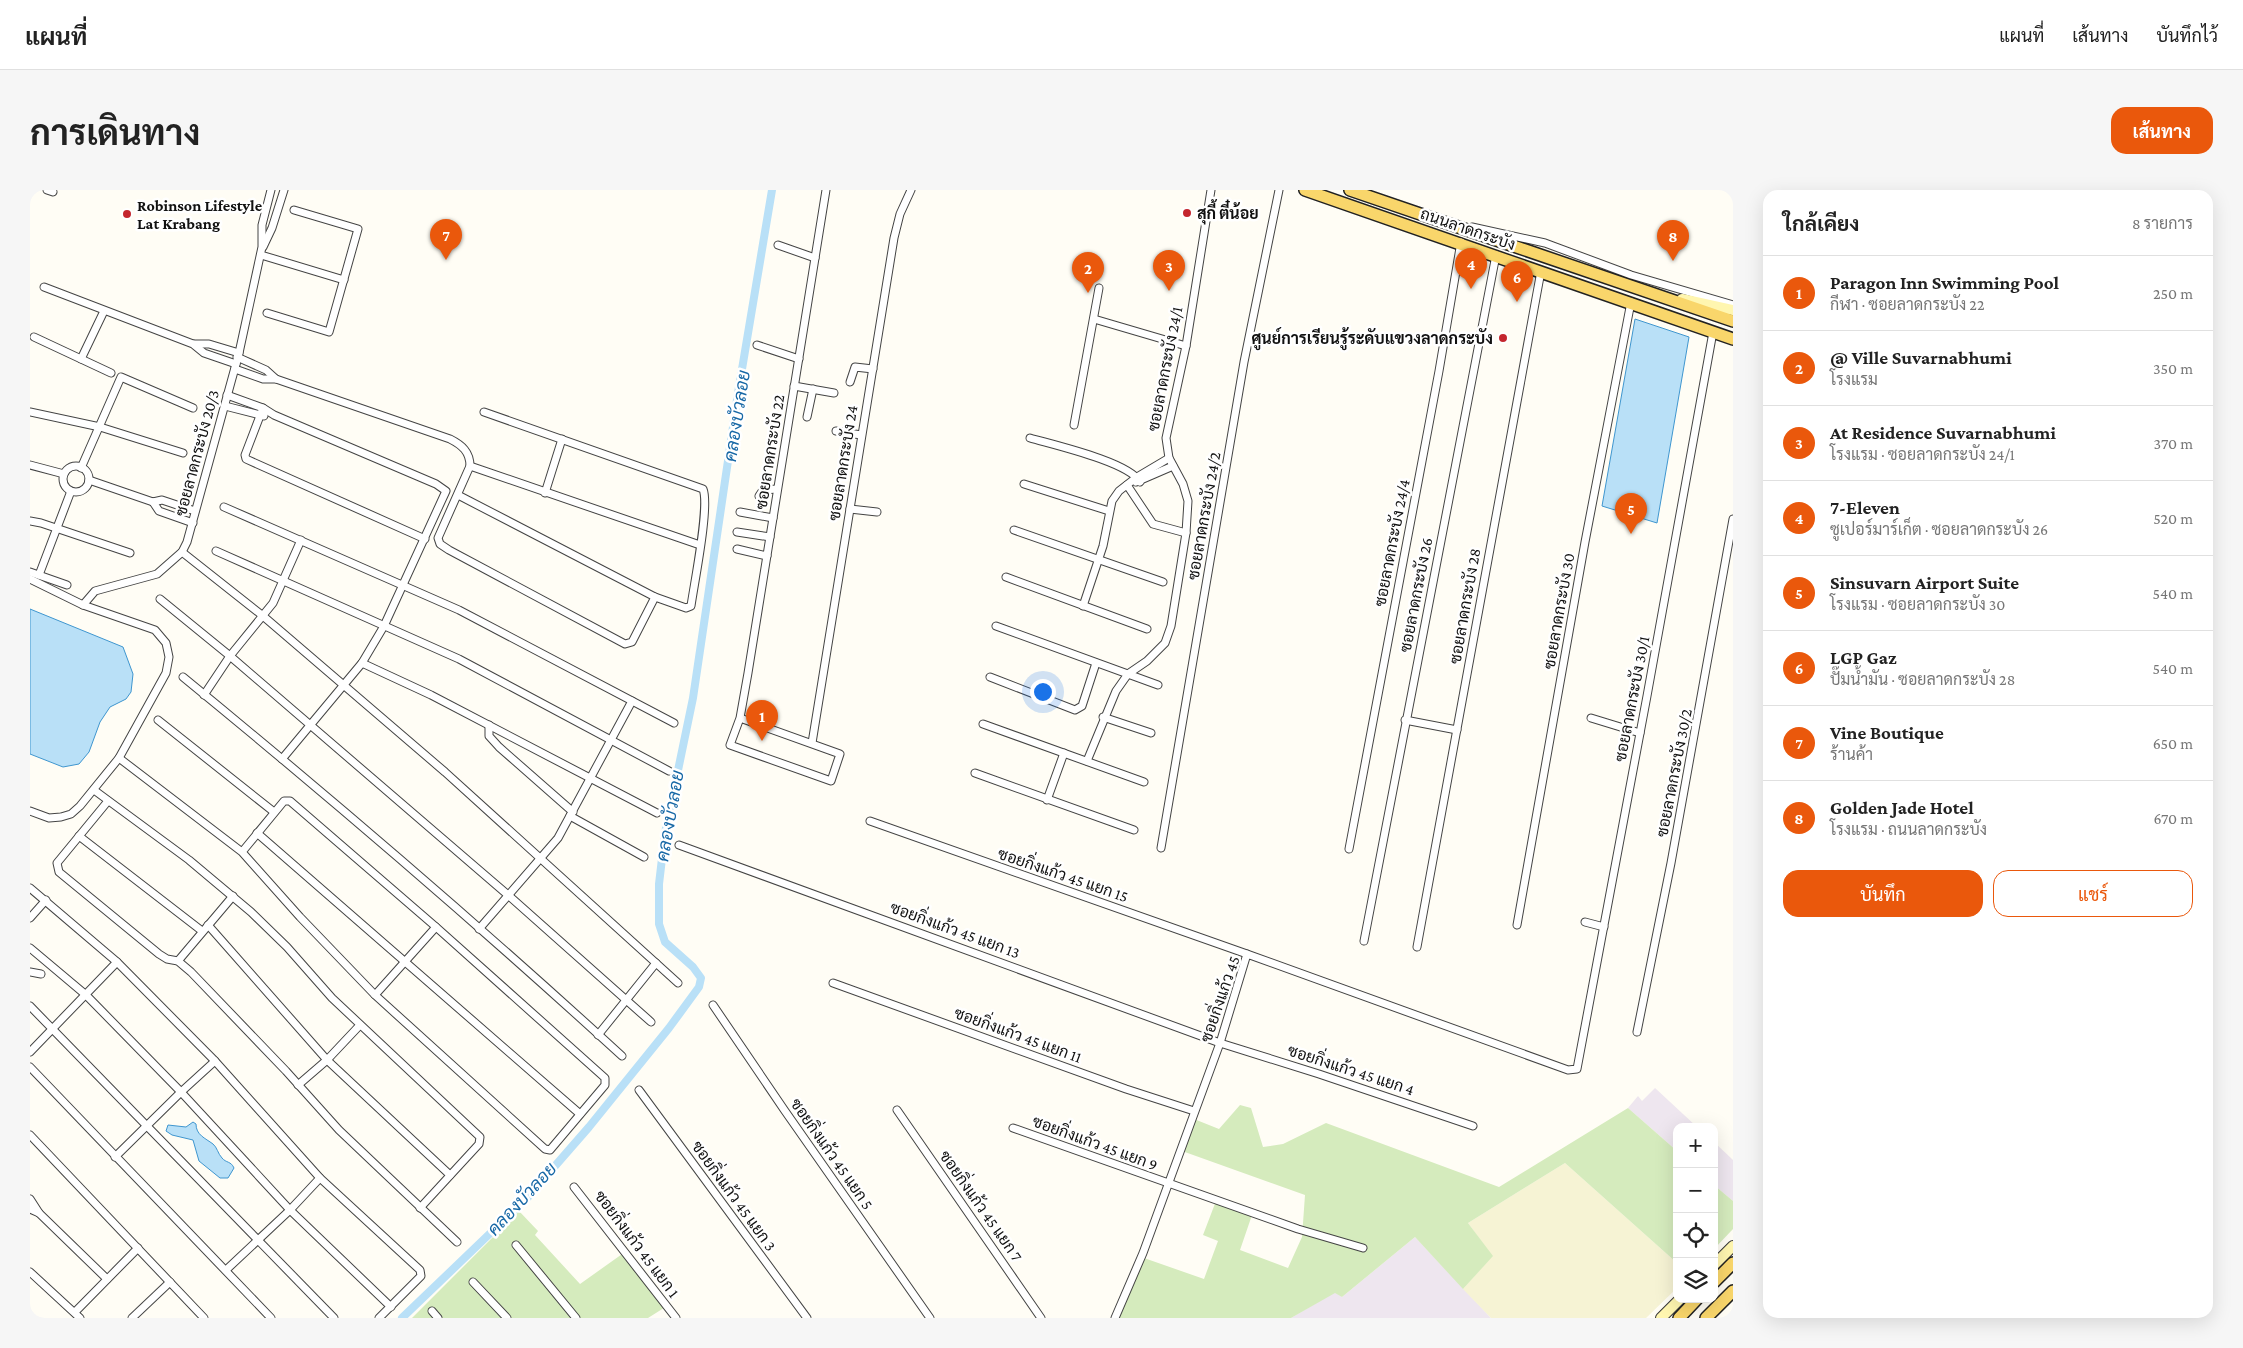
<!DOCTYPE html>
<html lang="th">
<meta charset="utf-8">
<style>
:root{--surface:#fff;--page:#f6f6f6;--text:#222;--muted:#767676;--line:#e0e0e0;--accent:#ea580c}
body{margin:0;font-family:"Crimson Pro",Sarabun,serif;background:var(--page);color:var(--text)}
.controls{position:absolute;right:15px;bottom:15px;display:grid;overflow:hidden;border-radius:10px;box-shadow:0 5px 20px #0002}
.controls button{width:45px;height:45px;display:grid;place-items:center;padding:0;border:0;border-bottom:1px solid var(--line);background:var(--surface);color:var(--text);font:25px sans-serif}
.you{position:absolute;left:1012px;top:501px;width:18px;height:18px;margin:-12px;border:4px solid #fff;border-radius:50%;background:#1a73e8;box-shadow:0 0 0 8px #1a73e833}
.badge{display:grid;place-items:center;width:32px;height:32px;border-radius:50%;background:var(--accent);color:#fff;font-size:16px;font-weight:700}
.pin{position:absolute;translate:-50% -41px;filter:drop-shadow(0 1px 2px #0008)}
.pin::after{content:'';position:absolute;top:26px;width:18px;height:15px;background:inherit;clip-path:polygon(0 0,100% 0,50% 100%)}
.list{margin:0;padding:0;list-style:none}
h2{display:flex;justify-content:space-between;align-items:center;height:65px;margin:0;padding:0 20px;font-size:21px}
h2 small{font-size:16px;font-weight:400;color:var(--muted)}
.list li{display:grid;grid-template-columns:32px 1fr auto;gap:15px;align-items:center;box-sizing:border-box;height:75px;padding:0 20px;border-top:1px solid var(--line)}
.list b{display:block;font-size:19px;white-space:nowrap}
.list p{margin:0;font-size:16px;white-space:nowrap;color:var(--muted)}
.list em{font-size:16px;font-style:normal;color:var(--muted)}
.actions{display:flex;gap:10px;padding:15px 20px}
.actions a{flex:1;padding:11px 0;border:1px solid var(--accent);border-radius:15px;text-align:center;font-size:18px;color:var(--accent)}
.actions .main{background:var(--accent);color:#fff}
.icon{flex:none;width:28px;height:28px;fill:none;stroke:currentColor;stroke-width:2;stroke-linecap:round;stroke-linejoin:round}
.map{position:relative;flex:none;width:1703px;height:1128px;overflow:hidden;border-radius:15px}
header{display:flex;align-items:center;gap:30px;box-sizing:border-box;height:70px;padding:0 25px;background:var(--surface);border-bottom:1px solid var(--line)}
header strong{font-size:24px}
nav{display:flex;gap:28px;margin-inline-start:auto;font-size:18px}
.intro{display:flex;align-items:center;justify-content:space-between;box-sizing:border-box;height:120px;padding:0 30px}
h1{margin:0;font-size:35px}
.button{padding:12px 22px;border-radius:15px;background:var(--accent);color:#fff;font-size:18px;font-weight:700}
main{display:flex;gap:30px;padding:0 30px}
aside{flex:1;background:var(--surface);border-radius:15px;box-shadow:0 5px 20px #0002}
.map>svg:first-child{display:block}
.industrial{fill:#eee6ef}
.farmland{fill:#f6f3d4}
.green{fill:#d5ebbd}
.water{fill:#b9e0f7;stroke:#3f96cf}
.lines{fill:none;stroke-linecap:round;stroke-linejoin:round}
.canal{stroke:#b9e0f7;stroke-width:8}
.street-casing{stroke:#444;stroke-width:9}
.secondary-casing{stroke:#333;stroke-width:12}
.primary-casing{stroke:#222;stroke-width:14}
.street{stroke:#fff;stroke-width:7}
.secondary{stroke:#fff6b0;stroke-width:10}
.primary{stroke:#f9d66b;stroke-width:11}
.poi-dot{fill:#c4262e;stroke:#fff;stroke-width:2}
.labels{text-anchor:middle;dominant-baseline:central;stroke-width:5;stroke-linejoin:round;paint-order:stroke}
.poi-label{font-size:16px;font-weight:bold;fill:#111;stroke:#fff;text-anchor:start}
.street-label{font-size:16px;fill:#111;stroke:#fff}
.water-label{font-size:18px;font-style:italic;fill:#1768a6;stroke:#fff}
</style>
<header>
<strong>แผนที่</strong>
<nav><a>แผนที่</a><a>เส้นทาง</a><a>บันทึกไว้</a></nav>
</header>
<div class="intro"><h1>การเดินทาง</h1><a class="button">เส้นทาง</a></div>
<main>
<div class="map">
<svg width="1703" height="1128" viewBox="0 0 1703 1128">
<rect width="100%" height="100%" fill="#fffdf5"/>
<g class="industrial">
<polygon points="1625,898 1667,937 1647,937 1647,961 1598,918 1608,906 1612,911"/>
<polygon points="1684,952 1703,970 1703,1011 1684,995"/>
<polygon points="1385,1047 1461,1128 1261,1128 1305,1102 1312,1107"/>
</g>
<polygon class="farmland" points="1535,973 1647,1073 1647,1098 1616,1128 1461,1128 1433,1099 1462,1066 1438,1033"/>
<g class="green">
<polygon points="1210,915 1221,918 1233,957 1253,954 1296,933 1469,997 1598,918 1647,961 1647,1073 1535,973 1438,1033 1463,1066 1433,1099 1385,1047 1312,1107 1305,1103 1261,1128 1088,1128 1114,1068 1174,1089 1188,1051 1173,1045 1186,1011 1222,1025 1210,1060 1258,1078 1272,1047 1275,1005 1152,961 1164,929 1189,939"/>
<polygon points="1684,995 1703,1011 1703,1039 1684,1059"/>
<polygon points="489,1021 508,1041 505,1045 550,1094 595,1062 637,1116 618,1128 382,1128"/>
</g>
<g class="water">
<polygon points="1605,129 1659,147 1627,333 1572,316"/>
<polygon points="0,419 93,457 103,484 101,502 96,509 80,517 70,532 59,562 49,574 33,577 0,564"/>
<path d="M163,932L166,934C166,945 175,948 183,954C187,957 188,964 192,968C196,973 201,971 204,978L198,988H190L169,971L163,950L142,945L136,941L138,935L156,937Z"/>
</g>
<g class="lines">
<polyline class="canal" points="372,1128 498,1007 559,937 639,838 669,797 671,788 663,777 635,752 629,734 629,694 635,643 663,508 708,203 742,0"/>
<g class="street-casing">
<g id="street">
<polyline points="17,0 23,2"/>
<polyline points="1442,37 1515,53 1601,85 1703,115"/>
<polyline points="748,55 785,68"/>
<polyline points="233,57 242,38 254,0"/>
<polyline points="231,65 314,90"/>
<polyline points="14,97 163,154 174,163 206,174"/>
<polyline points="237,123 299,142 328,39 264,20"/>
<polyline points="1064,129 1156,156"/>
<polyline points="4,147 81,183"/>
<polyline points="164,154 179,154 209,163"/>
<polyline points="727,155 769,169"/>
<polyline points="207,167 236,180 246,189"/>
<polyline points="51,169 74,121"/>
<path d="M205,179L233,189H246L420,249C432,255 440,262 440,276L408,348L410,354L419,360L595,454L602,452L625,407"/>
<polyline points="820,192 825,177 843,179"/>
<polyline points="764,196 804,203"/>
<polyline points="197,205 233,218 244,225 406,294 416,301 354,436 332,473 252,569"/>
<polyline points="195,216 234,226"/>
<polyline points="233,218 215,265 216,269 395,349"/>
<polyline points="0,222 70,237 153,263"/>
<polyline points="777,227 783,199"/>
<polyline points="1044,235 1069,98"/>
<polyline points="806,241 831,245"/>
<path d="M1000,248C1024,255 1099,272 1110,292"/>
<polyline points="0,275 34,284"/>
<polyline points="440,276 670,355"/>
<circle cx="46" cy="289" r="13"/>
<polyline points="51,278 91,187 163,218"/>
<polyline points="59,290 123,312 132,310 165,321"/>
<polyline points="1106,292 1143,276"/>
<polyline points="994,294 1079,321"/>
<polyline points="1097,295 1123,334 1156,343"/>
<polyline points="515,303 532,249"/>
<path d="M428,305L625,407L656,418L661,416C664,394 680,316 673,299L454,222"/>
<polyline points="729,306 733,300 747,299"/>
<polyline points="123,312 129,321 163,333"/>
<polyline points="194,317 429,420 644,533"/>
<polyline points="820,319 847,322"/>
<polyline points="710,322 743,328"/>
<polyline points="0,331 11,333 100,363"/>
<polyline points="984,340 1133,392"/>
<polyline points="707,342 740,347"/>
<polyline points="707,359 737,366"/>
<polyline points="186,361 429,469 639,581"/>
<polyline points="152,362 233,426 415,582 648,793"/>
<polyline points="0,382 37,395"/>
<polyline points="9,385 41,301"/>
<polyline points="976,387 1117,439"/>
<polyline points="0,389 53,415 125,440 136,453 139,467 136,483 89,568 50,616 41,624 31,627 19,628 0,621"/>
<polyline points="130,409 200,466 478,705 621,832"/>
<polyline points="53,415 65,401 127,384 152,362 157,352 209,163 232,57 232,35 241,0"/>
<polyline points="1053,416 1073,356 1082,311 1089,301 1107,287 1139,268"/>
<polyline points="966,436 1128,495"/>
<polyline points="332,473 401,505 627,623"/>
<path d="M153,487C302,609 450,736 592,866"/>
<polyline points="960,487 1045,520 1052,516 1066,473"/>
<polyline points="174,505 200,466 243,413 271,350"/>
<polyline points="1073,527 1121,543"/>
<polyline points="710,528 810,564 801,591 700,555 710,528 718,483 796,0"/>
<polyline points="1561,528 1610,543"/>
<polyline points="128,530 244,622"/>
<polyline points="1375,530 1427,540"/>
<polyline points="953,534 1114,592"/>
<polyline points="459,535 459,546 469,557 543,622"/>
<polyline points="782,553 864,48 870,24 881,0"/>
<polyline points="89,568 212,662 270,727 345,805 515,959 520,960 575,895 575,888 406,737 260,611 254,611 212,662"/>
<polyline points="1057,571 1086,501 1098,484 1117,471 1135,453 1141,436 1156,343 1158,311 1153,294 1139,268 1136,248 1156,156 1181,0"/>
<polyline points="945,583 1104,640"/>
<polyline points="64,600 159,670 221,722 257,757 302,808 450,947 449,954 390,1018"/>
<polyline points="1017,610 1034,563"/>
<polyline points="78,611 27,673 29,682 129,764 137,769 148,771 161,782 256,881 309,940 427,1052"/>
<polyline points="540,626 614,667"/>
<polyline points="840,631 1217,764"/>
<polyline points="227,643 550,924"/>
<polyline points="49,646 172,741"/>
<polyline points="649,655 1190,853 1289,884 1443,936"/>
<polyline points="1131,658 1214,172 1249,0"/>
<polyline points="1319,659 1409,181 1431,52"/>
<polyline points="0,698 87,772 185,871 290,988 390,1080 391,1086 349,1128"/>
<polyline points="0,728 16,710"/>
<polyline points="1555,732 1574,737"/>
<polyline points="178,735 297,870 420,985"/>
<polyline points="1487,735 1555,352 1601,112"/>
<polyline points="449,739 528,648 602,511"/>
<polyline points="1334,751 1466,65"/>
<polyline points="1387,757 1511,81"/>
<polyline points="0,758 56,805 151,902 260,1020 361,1117"/>
<polyline points="148,771 203,706"/>
<polyline points="0,782 11,784"/>
<polyline points="803,793 1096,899 1164,921"/>
<polyline points="345,805 406,737"/>
<polyline points="683,815 755,921 900,1128"/>
<polyline points="0,816 304,1128"/>
<polyline points="1607,842 1641,673 1703,329"/>
<polyline points="568,845 626,773"/>
<polyline points="0,862 87,772"/>
<polyline points="0,877 241,1128"/>
<polyline points="268,895 297,870 330,835"/>
<polyline points="609,900 777,1128"/>
<polyline points="867,920 1011,1128"/>
<polyline points="983,938 1268,1039 1333,1058"/>
<polyline points="0,945 174,1128"/>
<polyline points="85,967 151,902 185,871"/>
<polyline points="544,997 646,1128"/>
<polyline points="0,1009 9,1023 0,1019"/>
<polyline points="9,1023 77,1089"/>
<polyline points="486,1055 546,1128"/>
<polyline points="196,1080 260,1020 290,988"/>
<polyline points="0,1082 50,1128"/>
<polyline points="443,1092 477,1128"/>
<polyline points="402,1121 408,1128"/>
<polyline points="45,1122 108,1058"/>
<polyline points="102,1128 140,1092"/>
<polyline points="1085,1128 1113,1063 1190,853 1217,764 1538,880 1547,879 1617,506 1683,142"/>
</g>
</g>
<g class="secondary-casing">
<g id="secondary">
<polyline points="1652,109 1703,120"/>
<polyline points="1684,1075 1703,1056"/>
<polyline points="1631,1128 1650,1109"/>
</g>
</g>
<g class="primary-casing">
<g id="primary">
<polyline points="1275,0 1703,149"/>
<polyline points="1320,0 1703,131"/>
<polyline points="1684,1092 1703,1073"/>
<polyline points="1649,1128 1667,1109"/>
<polyline points="1676,1128 1703,1101"/>
</g>
</g>
<use href="#street" class="street"/>
<use href="#secondary" class="secondary"/>
<use href="#primary" class="primary"/>
</g>
<g class="poi-dot">
<circle cx="1157" cy="23" r="5"/>
<circle cx="97" cy="24" r="5"/>
<circle cx="1473" cy="148" r="5"/>
</g>
<g class="labels">
<g class="poi-label">
<text x="107" y="15">Robinson Lifestyle<tspan x="107" dy="18">Lat Krabang</tspan></text>
<text x="1167" y="23">สุกี้ ตี๋น้อย</text>
<text x="1463" y="148" text-anchor="end">ศูนย์การเรียนรู้ระดับแขวงลาดกระบัง</text>
</g>
<g class="street-label">
<text transform="translate(1438 39) rotate(19)">ถนนลาดกระบัง</text>
<text transform="translate(1135 179) rotate(-79)">ซอยลาดกระบัง 24/1</text>
<text transform="translate(740 262) rotate(-81)">ซอยลาดกระบัง 22</text>
<text transform="translate(167 263) rotate(-75)">ซอยลาดกระบัง 20/3</text>
<text transform="translate(813 273) rotate(-81)">ซอยลาดกระบัง 24</text>
<text transform="translate(1174 326) rotate(-80)">ซอยลาดกระบัง 24/2</text>
<text transform="translate(1362 353) rotate(-79)">ซอยลาดกระบัง 24/4</text>
<text transform="translate(1386 405) rotate(-79)">ซอยลาดกระบัง 26</text>
<text transform="translate(1435 416) rotate(-80)">ซอยลาดกระบัง 28</text>
<text transform="translate(1529 421) rotate(-80)">ซอยลาดกระบัง 30</text>
<text transform="translate(1602 509) rotate(-79)">ซอยลาดกระบัง 30/1</text>
<text transform="translate(1644 583) rotate(-79)">ซอยลาดกระบัง 30/2</text>
<text transform="translate(1033 685) rotate(19)">ซอยกิ่งแก้ว 45 แยก 15</text>
<text transform="translate(925 740) rotate(20)">ซอยกิ่งแก้ว 45 แยก 13</text>
<text transform="translate(1190 809) rotate(-71)">ซอยกิ่งแก้ว 45</text>
<text transform="translate(988 845) rotate(20)">ซอยกิ่งแก้ว 45 แยก 11</text>
<text transform="translate(1321 880) rotate(18)">ซอยกิ่งแก้ว 45 แยก 4</text>
<text transform="translate(1065 953) rotate(20)">ซอยกิ่งแก้ว 45 แยก 9</text>
<text transform="translate(802 964) rotate(55)">ซอยกิ่งแก้ว 45 แยก 5</text>
<text transform="translate(704 1006) rotate(54)">ซอยกิ่งแก้ว 45 แยก 3</text>
<text transform="translate(951 1016) rotate(55)">ซอยกิ่งแก้ว 45 แยก 7</text>
<text transform="translate(607 1054) rotate(53)">ซอยกิ่งแก้ว 45 แยก 1</text>
</g>
<g class="water-label">
<text transform="translate(707 226) rotate(-81)">คลองบัวลอย</text>
<text transform="translate(640 626) rotate(-80)">คลองบัวลอย</text>
<text transform="translate(492 1009) rotate(-47)">คลองบัวลอย</text>
</g>
</g>
</svg>
<div class="controls">
<button>+</button>
<button>−</button>
<button><svg class="icon" aria-label="locate" viewBox="0 0 24 24"><circle cx="12" cy="12" r="6"/><path d="M12 2v4M12 18v4M2 12h4M18 12h4"/></svg></button>
<button><svg class="icon" aria-label="layers" viewBox="0 0 24 24"><path d="M12 4l9 5-9 5-9-5zM3 14l9 5 9-5"/></svg></button>
</div>
<div class="you"></div>
<div class="pin badge" style="left:732px;top:551px">1</div>
<div class="pin badge" style="left:1058px;top:103px">2</div>
<div class="pin badge" style="left:1139px;top:101px">3</div>
<div class="pin badge" style="left:1441px;top:99px">4</div>
<div class="pin badge" style="left:1601px;top:344px">5</div>
<div class="pin badge" style="left:1487px;top:112px">6</div>
<div class="pin badge" style="left:416px;top:70px">7</div>
<div class="pin badge" style="left:1643px;top:71px">8</div>
</div>
<aside>
<h2>ใกล้เคียง<small>8 รายการ</small></h2>
<ul class="list">
<li><span class="badge">1</span><div><b>Paragon Inn Swimming Pool</b><p>กีฬา · ซอยลาดกระบัง 22</p></div><em>250 m</em></li>
<li><span class="badge">2</span><div><b>@ Ville Suvarnabhumi</b><p>โรงแรม</p></div><em>350 m</em></li>
<li><span class="badge">3</span><div><b>At Residence Suvarnabhumi</b><p>โรงแรม · ซอยลาดกระบัง 24/1</p></div><em>370 m</em></li>
<li><span class="badge">4</span><div><b>7-Eleven</b><p>ซูเปอร์มาร์เก็ต · ซอยลาดกระบัง 26</p></div><em>520 m</em></li>
<li><span class="badge">5</span><div><b>Sinsuvarn Airport Suite</b><p>โรงแรม · ซอยลาดกระบัง 30</p></div><em>540 m</em></li>
<li><span class="badge">6</span><div><b>LGP Gaz</b><p>ปั๊มน้ำมัน · ซอยลาดกระบัง 28</p></div><em>540 m</em></li>
<li><span class="badge">7</span><div><b>Vine Boutique</b><p>ร้านค้า</p></div><em>650 m</em></li>
<li><span class="badge">8</span><div><b>Golden Jade Hotel</b><p>โรงแรม · ถนนลาดกระบัง</p></div><em>670 m</em></li>
</ul>
<div class="actions"><a class="main">บันทึก</a><a>แชร์</a></div>
</aside>
</main>
